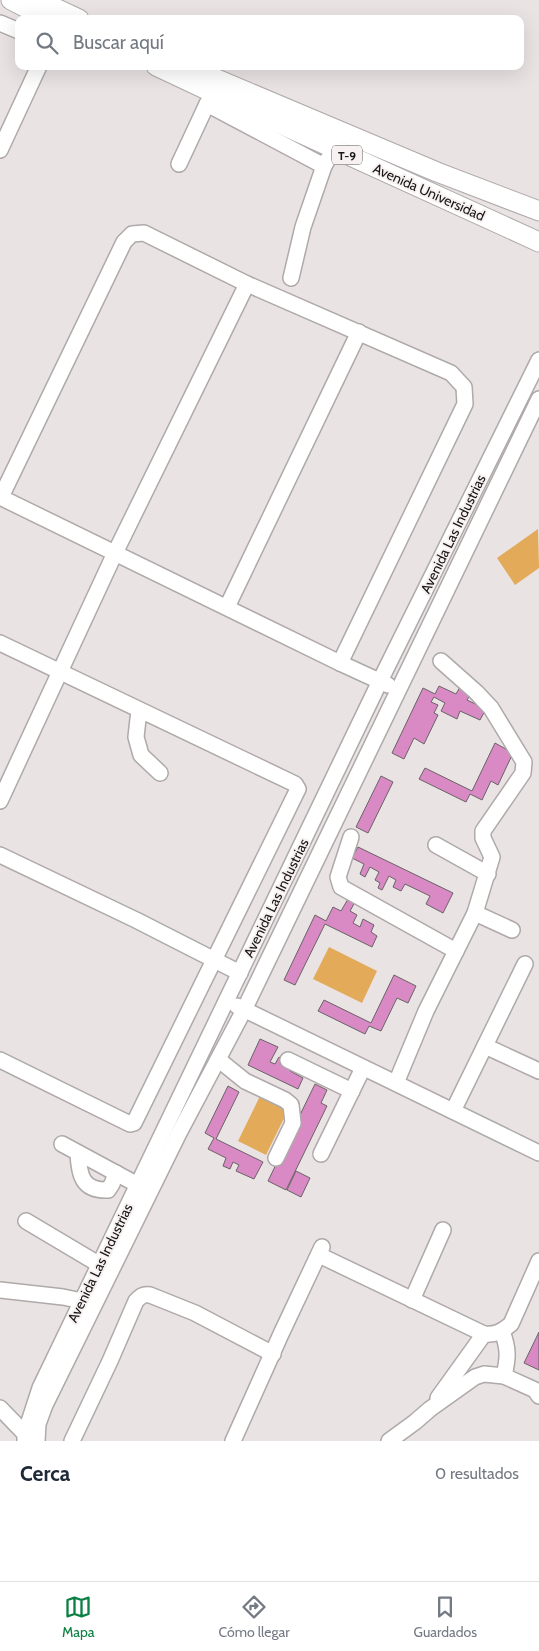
<!DOCTYPE html>
<html lang="es">
<meta charset="utf-8">
<style>
:root{--surface:#fff;--page:#f6f6f7;--text:#1f2937;--muted:#747a83;--line:#e0e1e3;--accent:#0b8043}
body{margin:0;font-family:Cabin,sans-serif;background:var(--page);color:var(--text)}
.list{margin:0;padding:0;list-style:none}
h2{display:flex;justify-content:space-between;align-items:center;height:65px;margin:0;padding:0 20px;font-size:21px}
h2 small{font-size:16px;font-weight:400;color:var(--muted)}
.icon{flex:none;width:28px;height:28px;fill:none;stroke:currentColor;stroke-width:2;stroke-linecap:round;stroke-linejoin:round}
.map{position:relative;flex:none;width:539px;height:1441px;overflow:hidden}
.search{position:absolute;background:var(--surface);box-shadow:0 5px 20px #0002;left:15px;right:15px;top:15px;height:55px;display:flex;align-items:center;gap:12px;box-sizing:border-box;padding:0 18px;border-radius:10px;color:var(--muted);font-size:19px}
.sheet{height:140px;background:var(--surface)}
nav{display:flex;justify-content:space-around;align-items:center;box-sizing:border-box;height:70px;border-top:1px solid var(--line);background:var(--surface);font-size:14px;color:var(--muted)}
nav a{display:grid;justify-items:center;gap:2px}
nav .on{color:var(--accent)}
.map>svg:first-child{display:block}
.green{fill:#e3aa5a}
.building{fill:#d98ac4;stroke:#686366}
.lines{fill:none;stroke-linecap:round;stroke-linejoin:round}
.minor-casing{stroke:#afa9a9;stroke-width:18}
.major-casing{stroke:#afa9a9;stroke-width:21}
.minor{stroke:#fff;stroke-width:15}
.major{stroke:#fff;stroke-width:19}
.labels{text-anchor:middle;dominant-baseline:central;stroke-width:4;stroke-linejoin:round;paint-order:stroke}
.shield{fill:#f8f1f1;stroke:#5a5757;stroke-width:1}
.shield-label{font-size:12px;font-weight:bold;fill:#171515}
.street-label{font-size:14px;fill:#171515;stroke:#f8f1f1}
</style>
<div class="map">
<svg width="539" height="1441" viewBox="0 0 539 1441">
<rect width="100%" height="100%" fill="#eae3e4"/>
<g class="green">
<polygon points="538,529 539,568 515,585 497,558"/>
<polygon points="329,947 377,971 362,1003 313,979"/>
<polygon points="262,1092 290,1106 266,1155 238,1141"/>
</g>
<g class="building">
<polygon points="439,686 456,694 460,687 471,693 467,700 486,709 480,720 460,711 457,719 441,711 445,703 434,697 431,702 438,705 434,713 438,715 424,744 414,738 404,759 392,753 423,688 435,694"/>
<polygon points="495,743 513,753 498,785 491,781 482,800 470,794 466,802 419,779 425,768 472,791"/>
<polygon points="381,776 393,782 368,833 356,827"/>
<polygon points="358,847 453,893 443,913 426,904 430,896 405,884 401,891 393,887 396,880 389,876 382,890 378,888 380,883 375,880 379,872 370,867 365,877 360,874 364,864 352,858"/>
<polygon points="348,899 355,902 350,911 357,915 353,923 360,927 363,919 374,925 371,932 377,936 372,947 325,924 295,985 284,980 315,915 326,921 333,907 341,911"/>
<polygon points="394,975 416,986 408,1003 397,998 381,1031 369,1026 365,1034 318,1011 324,1000 371,1023"/>
<polygon points="260,1039 278,1047 270,1062 275,1064 279,1057 293,1064 290,1071 303,1078 298,1089 248,1065"/>
<polygon points="315,1084 327,1090 321,1103 327,1106 286,1190 268,1181"/>
<polygon points="228,1086 239,1092 216,1139 263,1162 254,1179 236,1171 239,1165 233,1162 230,1169 223,1166 226,1158 208,1149 214,1138 205,1133"/>
<polygon points="296,1171 310,1178 301,1197 287,1190"/>
<polygon points="539,1332 539,1370 524,1363"/>
</g>
<g class="lines">
<g class="minor-casing">
<g id="minor">
<polyline points="0,23 19,31"/>
<polyline points="213,93 207,104 324,166"/>
<polyline points="0,150 39,66"/>
<polyline points="179,164 207,104"/>
<polyline points="291,278 303,227 324,166 328,159"/>
<polyline points="0,497 340,663 388,685"/>
<polyline points="1,497 124,242 132,234 144,233 247,284 451,373 464,387 465,404 340,663"/>
<polyline points="227,607 359,332"/>
<polyline points="0,643 295,784 298,789 134,1123 130,1124 0,1060"/>
<polyline points="139,710 136,737 141,755 160,773"/>
<polyline points="0,801 115,553 247,284"/>
<polyline points="351,837 338,877 341,887 456,951"/>
<polyline points="436,845 488,874"/>
<polyline points="0,855 136,920 240,973"/>
<polyline points="475,913 512,930"/>
<polyline points="237,1006 539,1153"/>
<polyline points="485,1046 539,1071"/>
<polyline points="219,1060 245,1081 285,1100 291,1105 293,1123 276,1158"/>
<polyline points="288,1060 352,1091"/>
<polyline points="396,1083 426,1011 475,913 492,857 483,838 483,831 523,773 524,762 491,708 476,692 441,661"/>
<polyline points="453,1111 525,964"/>
<polyline points="62,1144 138,1185"/>
<path d="M78,1153C79,1175 82,1191 108,1190L112,1184L116,1173"/>
<polyline points="321,1154 363,1068"/>
<polyline points="26,1221 100,1265"/>
<path d="M319,1255L484,1334C496,1335 501,1332 511,1324L539,1261"/>
<polyline points="0,1290 63,1297 82,1301"/>
<polyline points="412,1300 443,1230"/>
<path d="M502,1331C509,1350 508,1358 504,1376"/>
<polyline points="438,1398 484,1334"/>
<polyline points="0,1408 30,1439"/>
<polyline points="25,1441 25,1434 40,1388 380,681 539,360"/>
<polyline points="37,1441 38,1424 45,1405 179,1133 244,1010 539,399"/>
<path d="M72,1441L110,1361L136,1301C141,1296 143,1294 150,1295L195,1313L273,1354"/>
<polyline points="233,1441 281,1334 322,1247"/>
<polyline points="389,1441 415,1422 430,1409 475,1377 484,1374 504,1376 535,1390 539,1396"/>
</g>
</g>
<g class="major-casing">
<g id="major">
<polyline points="11,0 48,19"/>
<polyline points="38,0 79,19"/>
<polyline points="156,66 245,108 539,242"/>
<polyline points="186,66 437,172 539,211"/>
</g>
</g>
<use href="#minor" class="minor"/>
<use href="#major" class="major"/>
</g>
<g class="labels">
<rect class="shield" x="332" y="145.5" width="30" height="19" rx="4"/>
<g class="shield-label">
<text x="347" y="155">T-9</text>
</g>
<g class="street-label">
<text transform="translate(429 192) rotate(24)">Avenida Universidad</text>
<text transform="translate(453 534) rotate(-64)">Avenida Las Industrias</text>
<text transform="translate(276 898) rotate(-64)">Avenida Las Industrias</text>
<text transform="translate(100 1263) rotate(-64)">Avenida Las Industrias</text>
</g>
</g>
</svg>
<div class="search"><svg class="icon" aria-label="search" viewBox="0 0 24 24"><circle cx="10" cy="10" r="6"/><path d="M15 15l6 6"/></svg>Buscar aquí</div>
</div>
<section class="sheet">
<h2>Cerca<small>0 resultados</small></h2>
<ul class="list">
</ul>
</section>
<nav>
<a class="on"><svg class="icon" aria-label="map" viewBox="0 0 24 24"><path d="M3 6l6-2 6 2 6-2v14l-6 2-6-2-6 2zM9 4v14M15 6v14"/></svg>Mapa</a>
<a><svg class="icon" aria-label="directions" viewBox="0 0 24 24"><path d="M12 3l9 9-9 9-9-9zM9 14v-3h6M13 9l2 2-2 2"/></svg>Cómo llegar</a>
<a><svg class="icon" aria-label="saved" viewBox="0 0 24 24"><path d="M7 4h10v16l-5-4-5 4z"/></svg>Guardados</a>
</nav>
